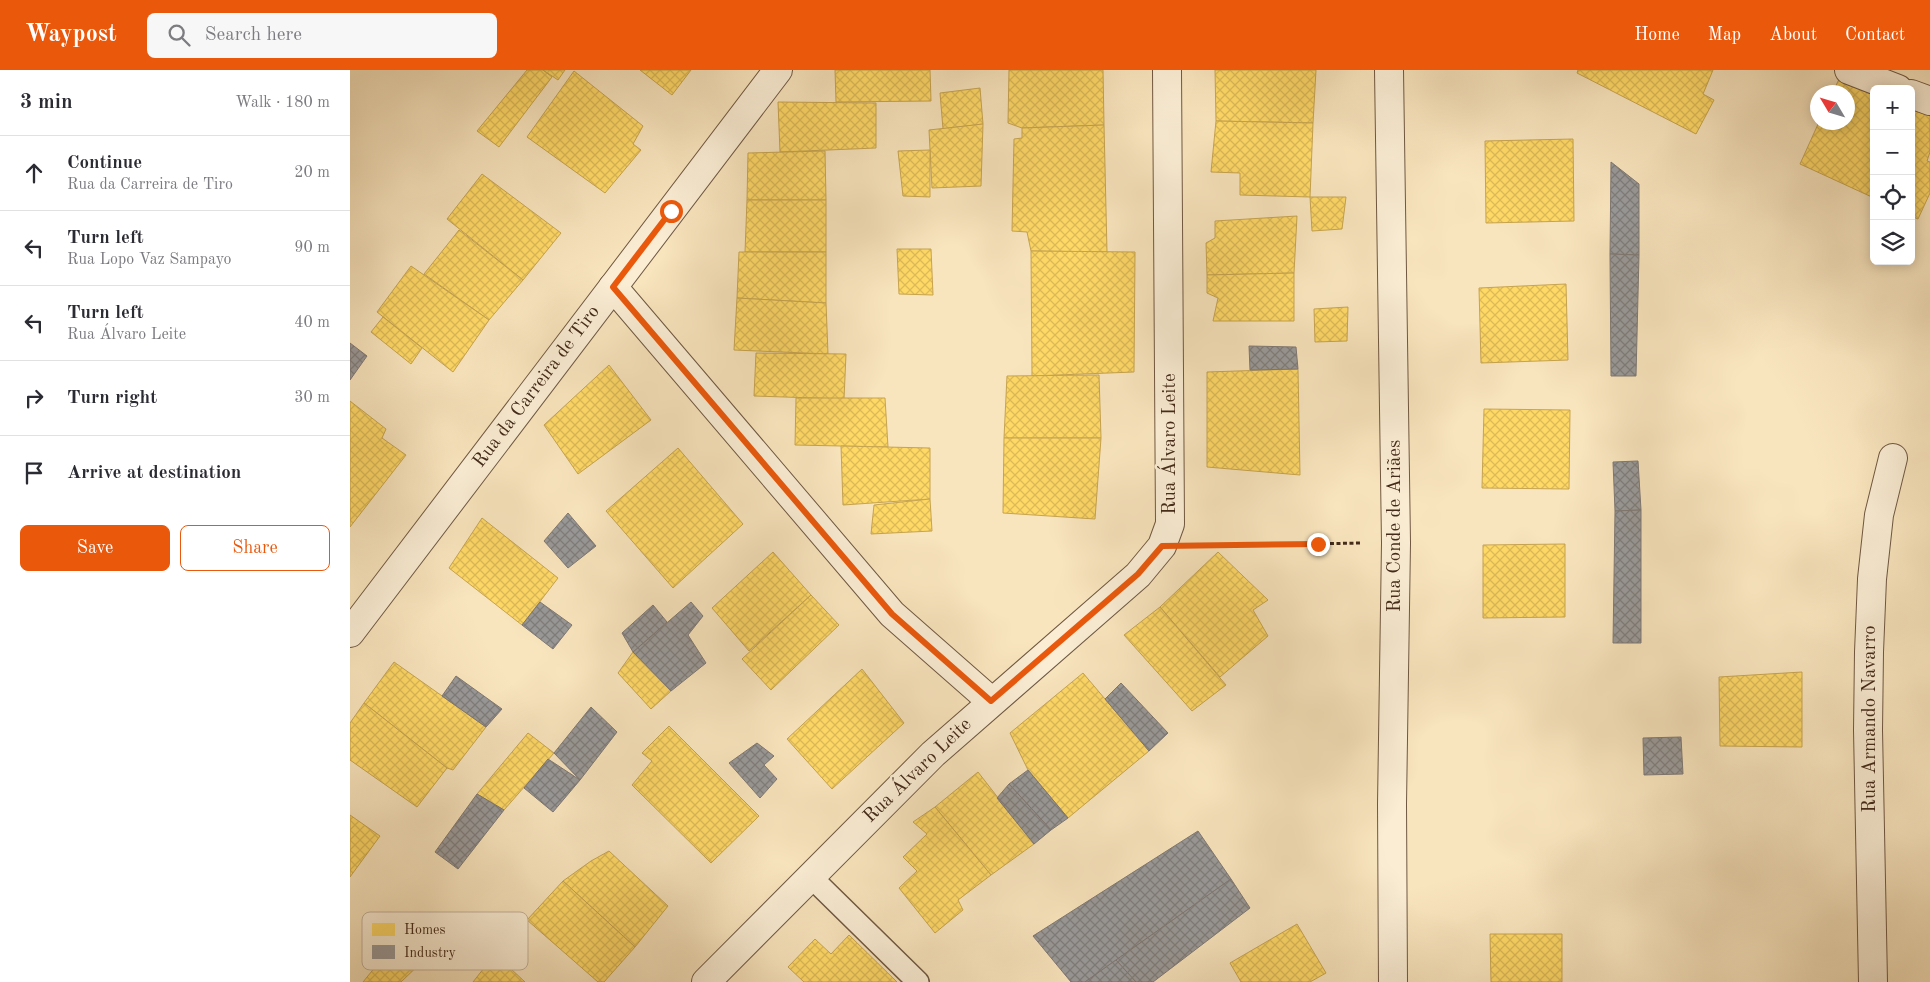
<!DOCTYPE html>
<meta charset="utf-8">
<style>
:root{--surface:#fff;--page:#f7f7f7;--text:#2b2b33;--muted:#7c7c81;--line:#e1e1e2;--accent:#ea580c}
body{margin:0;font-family:"Old Standard TT",serif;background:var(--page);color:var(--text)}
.controls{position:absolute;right:15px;top:15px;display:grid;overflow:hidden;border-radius:8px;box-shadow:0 2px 12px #0003}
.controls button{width:45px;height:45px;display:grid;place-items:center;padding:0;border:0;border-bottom:1px solid var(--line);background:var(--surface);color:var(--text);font:25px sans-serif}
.compass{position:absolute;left:1460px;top:15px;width:45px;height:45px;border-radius:50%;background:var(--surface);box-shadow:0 2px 12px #0003;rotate:308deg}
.stop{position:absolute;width:15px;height:15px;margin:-11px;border:4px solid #ea580c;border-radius:50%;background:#fff}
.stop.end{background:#ea580c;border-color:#fff;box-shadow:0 1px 5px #0008}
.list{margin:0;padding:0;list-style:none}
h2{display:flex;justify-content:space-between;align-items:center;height:65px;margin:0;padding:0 20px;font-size:21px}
h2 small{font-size:16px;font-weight:400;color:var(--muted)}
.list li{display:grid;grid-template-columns:32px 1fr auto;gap:15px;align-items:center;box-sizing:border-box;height:75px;padding:0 20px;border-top:1px solid var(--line)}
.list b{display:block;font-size:19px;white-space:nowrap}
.list p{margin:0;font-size:16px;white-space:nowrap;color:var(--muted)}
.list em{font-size:16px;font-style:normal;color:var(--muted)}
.actions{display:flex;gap:10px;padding:15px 20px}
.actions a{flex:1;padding:11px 0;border:1px solid var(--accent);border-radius:8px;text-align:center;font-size:18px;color:var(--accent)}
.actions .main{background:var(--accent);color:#fff}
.icon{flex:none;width:28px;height:28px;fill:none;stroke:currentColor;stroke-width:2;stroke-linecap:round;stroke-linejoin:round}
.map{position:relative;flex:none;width:1580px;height:912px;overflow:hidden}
header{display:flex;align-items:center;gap:30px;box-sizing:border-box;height:70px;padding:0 25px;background:var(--accent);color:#fff}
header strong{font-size:24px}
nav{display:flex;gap:28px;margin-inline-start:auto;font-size:18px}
.search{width:350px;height:45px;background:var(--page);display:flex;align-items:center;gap:12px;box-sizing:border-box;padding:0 18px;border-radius:8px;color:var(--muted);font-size:19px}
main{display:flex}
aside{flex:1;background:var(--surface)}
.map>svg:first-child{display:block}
.homes{fill:url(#homes-cross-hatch);stroke:#c7a44f}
.industry{fill:url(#industry-cross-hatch);stroke:#7f7873}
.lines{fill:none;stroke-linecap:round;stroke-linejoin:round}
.service-casing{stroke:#705842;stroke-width:24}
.minor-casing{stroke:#705842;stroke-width:30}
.path{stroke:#432a19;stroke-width:3;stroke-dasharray:4 2.5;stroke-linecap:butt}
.service{stroke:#faedd4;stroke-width:21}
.minor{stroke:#faedd4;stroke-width:28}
.route{stroke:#ea580c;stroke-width:6}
.labels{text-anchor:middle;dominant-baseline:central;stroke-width:5;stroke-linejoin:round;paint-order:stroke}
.street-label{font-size:19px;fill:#432a19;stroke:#faedd4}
.key{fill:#faedd4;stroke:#c3b29c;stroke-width:1}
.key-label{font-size:14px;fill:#432a19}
</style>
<header>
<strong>Waypost</strong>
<div class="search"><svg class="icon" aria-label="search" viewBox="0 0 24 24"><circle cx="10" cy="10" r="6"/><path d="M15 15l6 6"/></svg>Search here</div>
<nav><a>Home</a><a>Map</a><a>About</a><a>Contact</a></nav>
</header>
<main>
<aside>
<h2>3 min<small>Walk · 180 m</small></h2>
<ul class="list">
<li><svg class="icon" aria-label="ahead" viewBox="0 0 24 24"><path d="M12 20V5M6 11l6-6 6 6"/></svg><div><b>Continue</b><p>Rua da Carreira de Tiro</p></div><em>20 m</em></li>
<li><svg class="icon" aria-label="left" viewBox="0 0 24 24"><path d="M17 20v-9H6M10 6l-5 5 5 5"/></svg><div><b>Turn left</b><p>Rua Lopo Vaz Sampayo</p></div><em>90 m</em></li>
<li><svg class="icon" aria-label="left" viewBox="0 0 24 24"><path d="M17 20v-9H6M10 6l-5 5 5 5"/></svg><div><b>Turn left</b><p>Rua Álvaro Leite</p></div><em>40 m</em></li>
<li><svg class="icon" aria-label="right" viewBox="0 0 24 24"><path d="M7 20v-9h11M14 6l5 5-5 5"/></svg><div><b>Turn right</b></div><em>30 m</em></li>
<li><svg class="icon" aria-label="arrive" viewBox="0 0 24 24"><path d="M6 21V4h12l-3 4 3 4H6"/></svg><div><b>Arrive at destination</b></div></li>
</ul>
<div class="actions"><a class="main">Save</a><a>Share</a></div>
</aside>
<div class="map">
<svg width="1580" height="912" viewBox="0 0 1580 912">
<defs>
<pattern id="homes-cross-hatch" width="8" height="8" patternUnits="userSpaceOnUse" patternTransform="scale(1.25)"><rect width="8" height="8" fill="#ffd966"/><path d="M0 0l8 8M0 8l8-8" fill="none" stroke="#dcba58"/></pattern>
<pattern id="industry-cross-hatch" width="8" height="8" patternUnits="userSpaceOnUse" patternTransform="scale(1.25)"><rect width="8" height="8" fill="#999"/><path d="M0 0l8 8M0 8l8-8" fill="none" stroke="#7e7d7c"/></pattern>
</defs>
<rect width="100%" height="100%" fill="#f8e4bd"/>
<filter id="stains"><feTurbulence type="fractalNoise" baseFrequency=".004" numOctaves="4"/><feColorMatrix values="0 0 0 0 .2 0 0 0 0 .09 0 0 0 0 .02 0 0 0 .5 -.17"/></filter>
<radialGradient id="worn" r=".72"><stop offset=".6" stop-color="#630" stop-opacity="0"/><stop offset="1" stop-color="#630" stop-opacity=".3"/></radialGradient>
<g class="homes">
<polygon points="177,0 193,0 202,7 149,77 127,61"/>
<polygon points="193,0 215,0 208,10"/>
<polygon points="290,0 341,0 322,25"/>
<polygon points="485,0 580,0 581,31 486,32"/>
<polygon points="659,0 753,0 754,55 672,58 658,53"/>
<polygon points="865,0 966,0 963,53 866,51"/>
<polygon points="1228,0 1363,0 1353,24 1364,30 1346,64 1227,3"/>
<polygon points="224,1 293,56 283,74 291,80 255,123 177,67"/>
<polygon points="1489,9 1524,23 1524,128 1450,94 1469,52 1498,52 1498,22 1483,22"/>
<polygon points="630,18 633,54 593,59 590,23"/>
<polygon points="428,32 526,33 526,78 430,82"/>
<polygon points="1561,38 1580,46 1580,82 1577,91 1580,92 1580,123 1568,149 1561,146"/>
<polygon points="866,51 963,53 960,127 890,125 890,103 861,102"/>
<polygon points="633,54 631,116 582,118 579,60"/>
<polygon points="754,55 757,182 681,181 677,162 662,161 664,69 672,68 672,58"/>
<polygon points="1223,69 1224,151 1136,153 1135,71"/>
<polygon points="580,80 580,127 553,126 548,81"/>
<polygon points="475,81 476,130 397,130 398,83"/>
<polygon points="132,104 211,163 173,210 97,149"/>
<polygon points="960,127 996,127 992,159 962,161"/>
<polygon points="397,130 476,130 476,182 395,182"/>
<polygon points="947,146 944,203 857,205 856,173 865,168 865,151"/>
<polygon points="109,160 173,210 139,250 74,204"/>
<polygon points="547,179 581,179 583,225 549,224"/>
<polygon points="681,181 785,182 784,302 682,306"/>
<polygon points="389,182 476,182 476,233 387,228"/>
<polygon points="61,196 139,250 103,302 27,242"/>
<polygon points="944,203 944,251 863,251 868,228 857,223 857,205"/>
<polygon points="1216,214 1218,290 1131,293 1129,218"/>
<polygon points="387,228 476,233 478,284 384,280"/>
<polygon points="998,237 997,271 965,272 964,239"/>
<polygon points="33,247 72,278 61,294 21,262"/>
<polygon points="406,283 496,284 494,329 404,326"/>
<polygon points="259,295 301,350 228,404 194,355"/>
<polygon points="948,299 950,405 857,397 857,302"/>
<polygon points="749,305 751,368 654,368 657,306"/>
<polygon points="446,328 535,328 538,377 445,375"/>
<polygon points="0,331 36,359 32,368 56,385 0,457"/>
<polygon points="1134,339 1220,340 1219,419 1132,418"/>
<polygon points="654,368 751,368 745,449 653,443"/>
<polygon points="491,376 580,378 580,429 493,435"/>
<polygon points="328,378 393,454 323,518 256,441"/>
<polygon points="580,429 582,461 521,464 524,435"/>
<polygon points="132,448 208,508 172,555 99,498"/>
<polygon points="1215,474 1215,547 1133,548 1133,475"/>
<polygon points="423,482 461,525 399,581 362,538"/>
<polygon points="868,482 918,530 903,540 918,566 870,607 810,537"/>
<polygon points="461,525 489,555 421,620 392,589"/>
<polygon points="810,537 876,615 842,641 774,565"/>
<polygon points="283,582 321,621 301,639 268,603"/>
<polygon points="44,592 136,657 103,700 97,698 14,633"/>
<polygon points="512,599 554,653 482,719 437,669"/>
<polygon points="1452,602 1452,677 1370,676 1369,607"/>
<polygon points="733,603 799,681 718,748 678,700 660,663"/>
<polygon points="14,633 97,698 67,737 0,690 0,653"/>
<polygon points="319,656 409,746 361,793 282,715 302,691 292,683"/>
<polygon points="178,663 204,683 154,740 127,724"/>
<polygon points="628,702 684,774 641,805 585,737"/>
<polygon points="585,737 641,805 608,830 613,840 585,863 549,818 567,801 553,787 577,764 563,752"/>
<polygon points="0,745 30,766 0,807"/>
<polygon points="259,781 318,836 285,877 213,811 241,791"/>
<polygon points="213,811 285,877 254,912 248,912 177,850"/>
<polygon points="947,854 976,903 960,912 891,912 880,893"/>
<polygon points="1140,864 1212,864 1212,912 1141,912"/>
<polygon points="499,865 547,912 454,912 438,897 465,869 481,884"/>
<polygon points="48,869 75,889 51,912 13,912"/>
<polygon points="145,884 175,912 123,912"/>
</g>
<g class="industry">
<polygon points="1261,92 1289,114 1289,185 1260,184"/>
<polygon points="1260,184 1289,185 1286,306 1261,306"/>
<polygon points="0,273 17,286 0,310"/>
<polygon points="899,276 946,277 948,299 900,300"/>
<polygon points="1288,391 1291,440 1265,441 1263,392"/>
<polygon points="1291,440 1291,573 1263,573 1265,441"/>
<polygon points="218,443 246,476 218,498 194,471"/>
<polygon points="190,532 222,555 203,579 172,555"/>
<polygon points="341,532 353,546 338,565 356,593 321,621 283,582"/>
<polygon points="303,535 317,552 283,582 272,563"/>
<polygon points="106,606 152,639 136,657 92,626"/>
<polygon points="771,613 818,663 799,681 755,629"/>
<polygon points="241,637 267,662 230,710 204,683"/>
<polygon points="1331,667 1333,704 1294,705 1293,668"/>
<polygon points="407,673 424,686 414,695 427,709 410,728 379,693"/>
<polygon points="198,689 230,710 203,742 174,718"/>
<polygon points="678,700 718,748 701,760 659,714"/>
<polygon points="659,714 701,760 684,774 647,728"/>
<polygon points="127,724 154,740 108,799 85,782"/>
<polygon points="848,761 881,809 735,912 721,912 683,866"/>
<polygon points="881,809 900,838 803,912 786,912 766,890"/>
<polygon points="766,890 786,912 735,912"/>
</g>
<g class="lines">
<g class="service-casing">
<polyline id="service" points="461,807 568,912"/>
</g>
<g class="minor-casing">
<g id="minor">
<polyline points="1039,0 1046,473 1042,734 1043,912"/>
<polyline points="1499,0 1548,19"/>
<polyline points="1561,24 1580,31"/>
<polyline points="263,217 542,544 641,631"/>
<polyline points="0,563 428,0"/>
<polyline points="356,912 583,684 788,505 812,476 820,454 817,0"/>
<polyline points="1523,912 1518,660 1519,582 1522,509 1529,445 1543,388"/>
</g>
</g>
<polyline class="path" points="850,476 1011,473"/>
<use href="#service" class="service"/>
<use href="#minor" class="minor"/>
</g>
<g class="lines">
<polyline class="route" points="321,141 263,217 542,544 641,631 788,504 812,476 968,474"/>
</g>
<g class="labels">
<g class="street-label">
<text transform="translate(187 317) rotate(-53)">Rua da Carreira de Tiro</text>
<text transform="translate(820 374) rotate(-90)">Rua Álvaro Leite</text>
<text transform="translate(1045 456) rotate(-90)">Rua Conde de Ariães</text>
<text transform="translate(1520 649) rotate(-90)">Rua Armando Navarro</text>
<text transform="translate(568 701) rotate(-44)">Rua Álvaro Leite</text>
</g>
</g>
<rect x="12" y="842" width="166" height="58" rx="8" class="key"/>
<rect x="22" y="853" width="23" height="13" fill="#ffd966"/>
<rect x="22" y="875" width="23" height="14" fill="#999"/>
<g class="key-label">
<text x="54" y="864">Homes</text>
<text x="54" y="887">Industry</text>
</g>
<rect width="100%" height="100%" filter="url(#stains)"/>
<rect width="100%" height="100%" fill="url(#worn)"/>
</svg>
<div class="controls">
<button>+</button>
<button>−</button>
<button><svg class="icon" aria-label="locate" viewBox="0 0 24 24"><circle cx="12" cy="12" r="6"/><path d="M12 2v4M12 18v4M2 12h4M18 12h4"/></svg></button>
<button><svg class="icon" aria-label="layers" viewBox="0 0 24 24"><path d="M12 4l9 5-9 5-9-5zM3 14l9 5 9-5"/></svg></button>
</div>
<svg class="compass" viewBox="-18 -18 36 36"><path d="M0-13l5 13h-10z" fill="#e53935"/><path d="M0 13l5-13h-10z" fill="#7c7c81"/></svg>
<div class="stop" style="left:321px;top:141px"></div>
<div class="stop end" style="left:968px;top:474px"></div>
</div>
</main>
